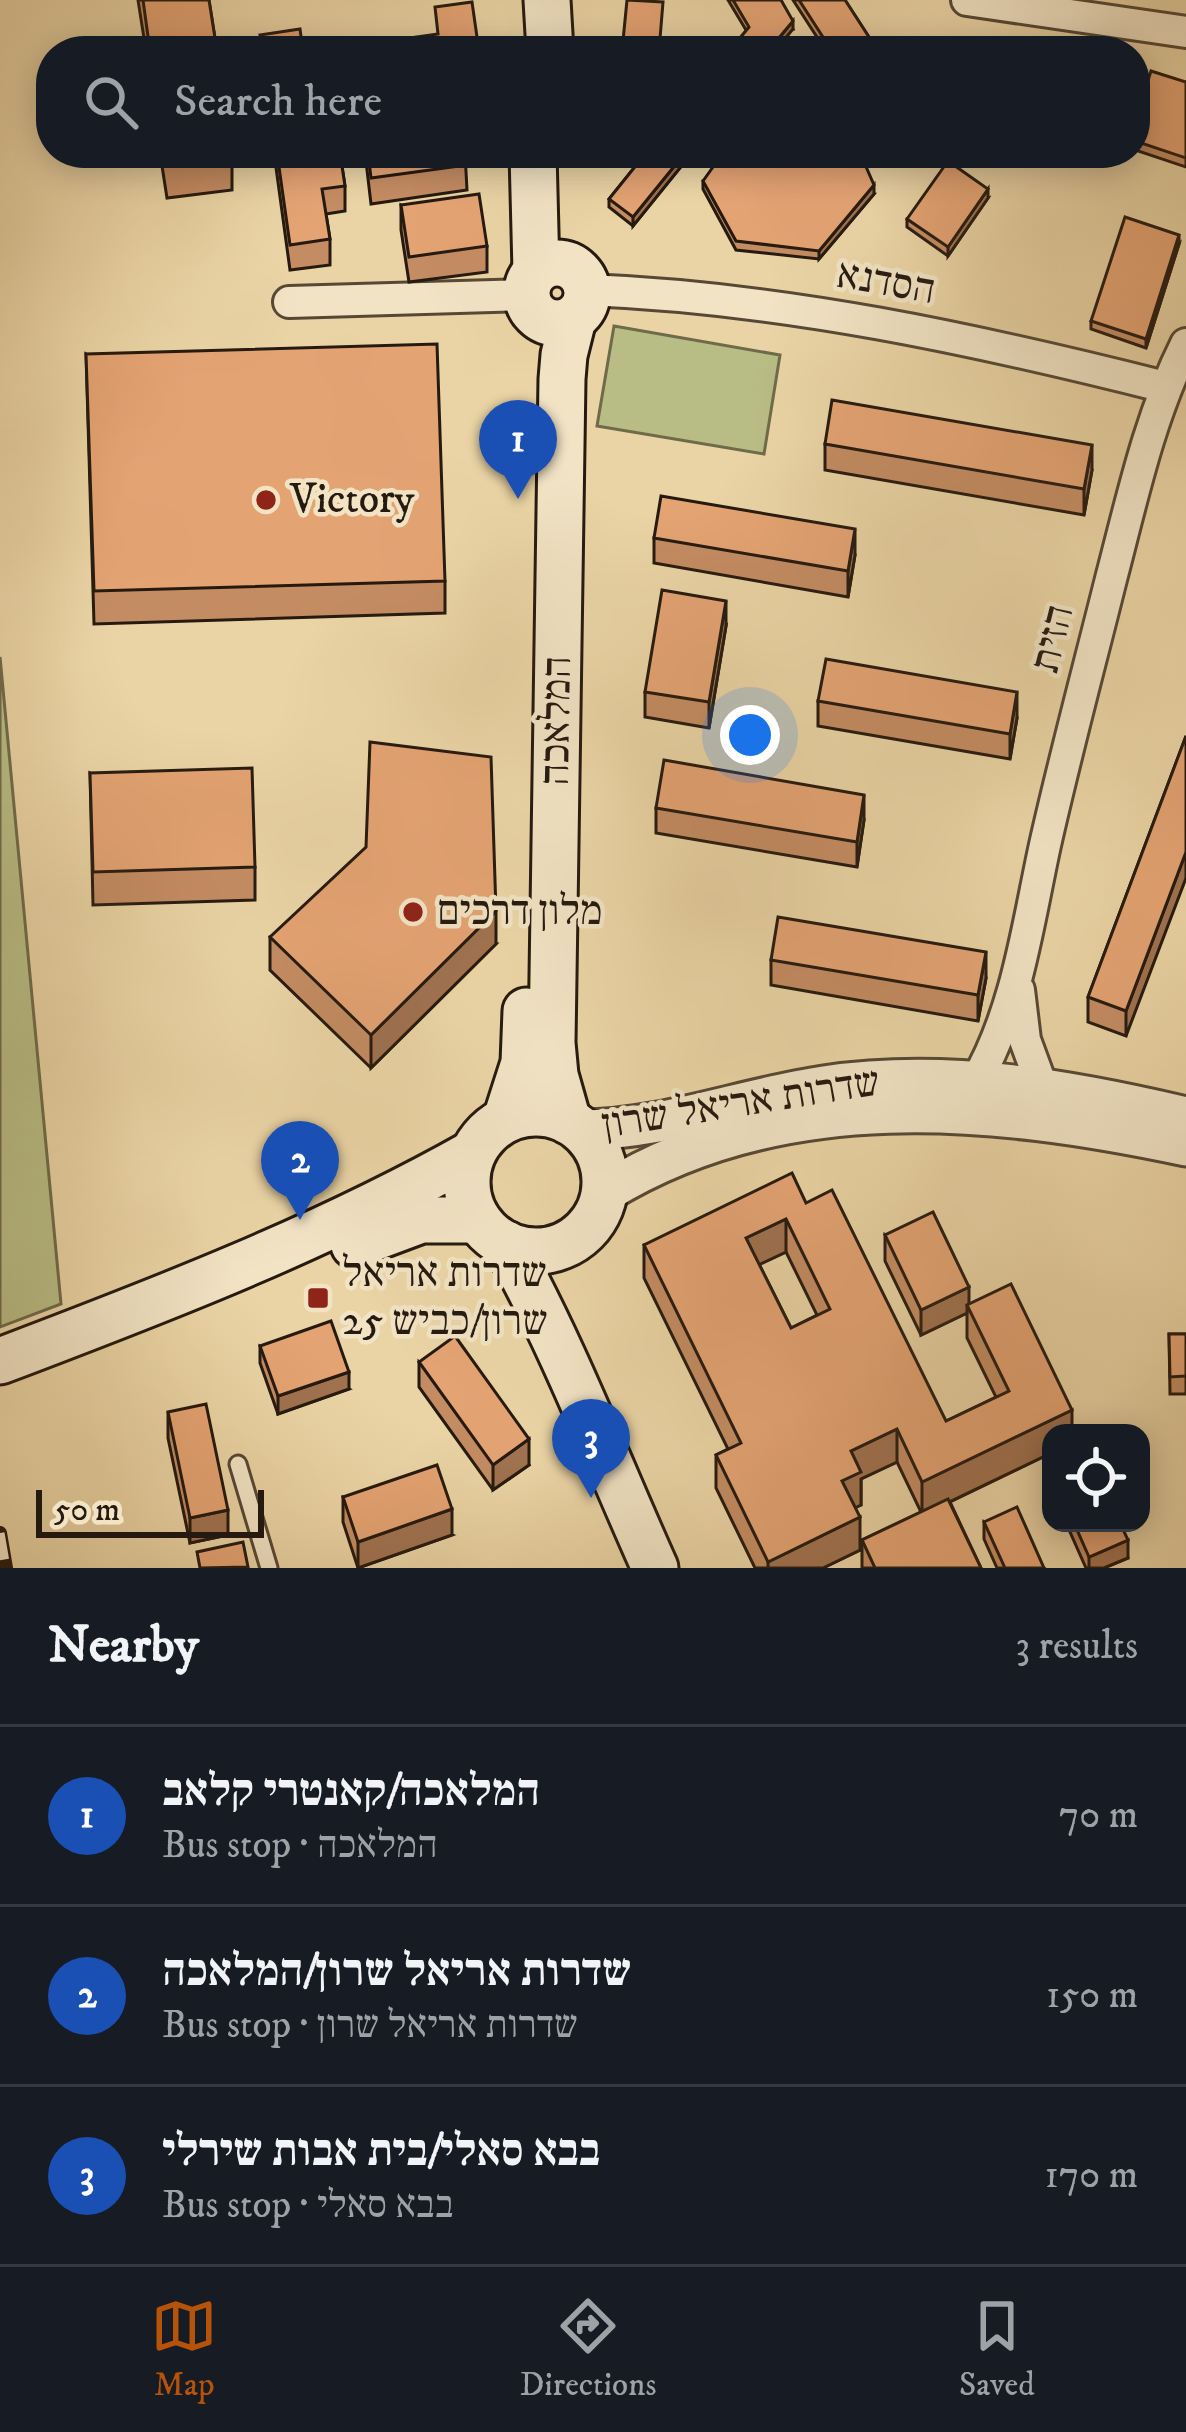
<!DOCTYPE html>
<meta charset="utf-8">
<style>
:root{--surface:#171b24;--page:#242831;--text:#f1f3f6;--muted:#9ea1a6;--line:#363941;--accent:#b45309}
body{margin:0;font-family:"IM FELL DW Pica","Frank Ruhl Libre",serif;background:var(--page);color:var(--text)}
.controls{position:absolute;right:36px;bottom:36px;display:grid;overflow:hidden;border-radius:24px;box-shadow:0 6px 30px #0003}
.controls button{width:108px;height:108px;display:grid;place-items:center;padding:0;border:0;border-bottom:3px solid var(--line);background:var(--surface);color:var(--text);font:60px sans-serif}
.scale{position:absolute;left:36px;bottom:30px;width:228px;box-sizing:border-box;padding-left:12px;border:6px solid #261a10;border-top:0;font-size:33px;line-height:42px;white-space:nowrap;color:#261a10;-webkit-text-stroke:9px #f1e3c4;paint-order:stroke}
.you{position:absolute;left:750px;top:735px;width:42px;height:42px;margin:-30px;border:9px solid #fff;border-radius:50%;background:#1a73e8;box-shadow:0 0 0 18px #1a73e833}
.badge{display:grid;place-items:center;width:78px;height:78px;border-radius:50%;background:var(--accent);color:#fff;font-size:39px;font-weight:700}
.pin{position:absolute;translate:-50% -99px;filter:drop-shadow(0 3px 6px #0008)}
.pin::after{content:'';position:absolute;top:63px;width:42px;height:36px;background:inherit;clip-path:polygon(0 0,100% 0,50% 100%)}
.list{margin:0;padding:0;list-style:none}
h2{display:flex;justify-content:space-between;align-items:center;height:156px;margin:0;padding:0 48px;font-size:51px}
h2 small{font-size:39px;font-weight:400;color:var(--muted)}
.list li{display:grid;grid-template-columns:78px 1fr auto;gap:36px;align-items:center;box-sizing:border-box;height:180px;padding:0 48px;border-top:3px solid var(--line)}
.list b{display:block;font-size:45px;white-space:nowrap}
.list p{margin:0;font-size:39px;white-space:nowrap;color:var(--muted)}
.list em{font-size:39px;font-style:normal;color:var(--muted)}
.icon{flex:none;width:66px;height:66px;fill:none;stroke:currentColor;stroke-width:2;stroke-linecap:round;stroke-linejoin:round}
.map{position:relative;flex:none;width:1186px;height:1568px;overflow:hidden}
.search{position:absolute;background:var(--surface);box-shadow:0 6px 30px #0003;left:36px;right:36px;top:36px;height:132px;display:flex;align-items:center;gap:30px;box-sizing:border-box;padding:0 42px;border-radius:48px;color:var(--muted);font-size:45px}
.sheet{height:696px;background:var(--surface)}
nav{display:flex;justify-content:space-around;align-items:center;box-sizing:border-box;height:168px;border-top:3px solid var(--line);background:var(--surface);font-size:33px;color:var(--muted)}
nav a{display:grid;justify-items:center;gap:6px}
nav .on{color:var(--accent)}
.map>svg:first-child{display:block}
.green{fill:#b8bc85;stroke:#6f6b4a;stroke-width:3}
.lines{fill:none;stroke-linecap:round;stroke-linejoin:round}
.service-casing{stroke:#574835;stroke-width:21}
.minor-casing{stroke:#574835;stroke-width:36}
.tertiary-casing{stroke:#574835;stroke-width:45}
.secondary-casing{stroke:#261a10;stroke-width:51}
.service{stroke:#f1e3c4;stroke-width:15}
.minor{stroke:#f1e3c4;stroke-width:30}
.tertiary{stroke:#f1e3c4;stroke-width:39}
.secondary{stroke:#f1e3c4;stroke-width:45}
.rail-casing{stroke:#261a10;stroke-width:14}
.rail{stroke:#f1e3c4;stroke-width:9;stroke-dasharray:27;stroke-linecap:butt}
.wall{fill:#c48c63;stroke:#261a10;stroke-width:3;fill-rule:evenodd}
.shaded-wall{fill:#a07250;stroke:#261a10;stroke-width:3}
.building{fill:#e4a373;stroke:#261a10;stroke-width:3;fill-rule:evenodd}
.poi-dot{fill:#8f2418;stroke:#f1e3c4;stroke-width:4.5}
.labels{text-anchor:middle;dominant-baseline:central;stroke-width:9;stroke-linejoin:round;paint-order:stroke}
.street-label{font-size:42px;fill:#261a10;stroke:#f1e3c4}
.poi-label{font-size:42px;fill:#261a10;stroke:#f1e3c4;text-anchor:start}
</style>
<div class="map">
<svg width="1186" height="1568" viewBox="0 0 1186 1568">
<rect width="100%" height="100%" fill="#ead4a5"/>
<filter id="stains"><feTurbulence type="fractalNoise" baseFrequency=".00167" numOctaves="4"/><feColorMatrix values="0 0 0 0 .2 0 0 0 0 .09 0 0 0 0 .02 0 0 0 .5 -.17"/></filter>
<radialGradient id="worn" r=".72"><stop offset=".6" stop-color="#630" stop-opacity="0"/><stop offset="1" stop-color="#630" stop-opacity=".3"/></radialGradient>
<g class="green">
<polygon points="614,326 780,355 764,454 597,426"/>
<polygon points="0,657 61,1304 0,1327"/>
</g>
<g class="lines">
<g class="service-casing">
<polyline id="service" points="238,1464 269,1568"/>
</g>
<g class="minor-casing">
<g id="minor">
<polyline points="967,0 1186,32"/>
<path d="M588,290C784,298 975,339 1165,387"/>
<polyline points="289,302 527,295"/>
<polyline points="1019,990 1025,1040 1043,1089"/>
<path d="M976,1081C1017,1011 1028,923 1045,845C1065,756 1089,667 1111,579C1132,499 1149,418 1186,344"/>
</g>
</g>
<g class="tertiary-casing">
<g id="tertiary">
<path d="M581,1130C662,1130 743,1098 824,1086C946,1068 1067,1089 1186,1117"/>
<path d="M604,1193C780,1084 992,1105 1186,1146"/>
</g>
</g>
<g class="secondary-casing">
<g id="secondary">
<polyline points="547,0 550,51"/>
<polyline points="533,153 536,271"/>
<circle cx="557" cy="293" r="30"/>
<circle cx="536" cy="1182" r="69"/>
<polyline points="506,1119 524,1063 526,1011"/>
<polyline points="568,1121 555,1075 552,1043 562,379 564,355 573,319"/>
<path d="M506,1244C564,1348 606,1459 655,1568"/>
<polyline points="354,1245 421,1220 478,1220"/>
<path d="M0,1361C161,1300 322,1238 473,1153"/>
</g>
</g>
<use href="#service" class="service"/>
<use href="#minor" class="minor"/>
<use href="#tertiary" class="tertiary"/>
<use href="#secondary" class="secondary"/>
<g class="rail-casing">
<polyline id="rail" points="0,1533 6,1568"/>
</g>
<use href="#rail" class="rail"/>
</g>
<g class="wall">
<polygon points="138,0 209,0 217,51 146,51"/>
<polygon points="728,0 781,0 793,29 746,30"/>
<polygon points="793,0 845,0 878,51 826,51"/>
<polygon points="1186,82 1186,167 1135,150 1135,121"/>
<polygon points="160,153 232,153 232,190 167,198"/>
<polygon points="274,153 340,153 345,186 345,211 326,214 330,239 330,265 290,270"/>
<polygon points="365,153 465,153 467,190 371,204"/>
<polygon points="646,153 692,153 633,226 609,207 609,199"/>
<polygon points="703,181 874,194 819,259 736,250 703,189"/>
<polygon points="988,198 948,256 907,227 907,219"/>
<polygon points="401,205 487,246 487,272 409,282 401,230"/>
<polygon points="1179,244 1146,348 1091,329 1091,321"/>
<polygon points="86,354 445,581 445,613 94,624"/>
<polygon points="825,444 1092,470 1084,515 825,470"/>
<polygon points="654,538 855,555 848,597 654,563"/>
<polygon points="726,626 709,728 645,717 645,692"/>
<polygon points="818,701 1017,718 1010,759 818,726"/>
<polygon points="1186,736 1126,1036 1088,1022 1088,997"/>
<polygon points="90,773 255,867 255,900 93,905"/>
<polygon points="656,808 864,820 857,867 656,833"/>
<polygon points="270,937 496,944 371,1068 270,970"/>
<polygon points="771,960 986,978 978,1021 771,985"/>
<path d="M806,1203L946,1421L996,1397L967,1338V1313L921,1335L885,1261V1235L969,1304L1072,1433H1051V1453L950,1502L981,1568H862V1540L921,1512L897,1462L861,1479V1505L855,1507L860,1550L823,1568H755L716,1488V1455L728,1449L644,1278V1245ZM786,1252L817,1315L791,1328L759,1264Z"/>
<polygon points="1169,1334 1186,1334 1186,1394 1170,1394"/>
<polygon points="260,1346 349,1389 278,1414 260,1363"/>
<polygon points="419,1362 529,1465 493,1490 419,1387"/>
<polygon points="168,1412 228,1535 190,1543 168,1438"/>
<polygon points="343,1497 452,1535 358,1568 343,1522"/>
<polygon points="984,1522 1044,1568 997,1568 984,1539"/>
<polygon points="1066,1523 1120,1523 1128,1558 1104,1568 1086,1568"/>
</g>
<g class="shaded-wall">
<polygon points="793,21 793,29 775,51 768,51"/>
<polygon points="685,153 692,153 633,226 633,217"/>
<polygon points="874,185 874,194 819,259 819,251"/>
<polygon points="988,189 988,198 948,256 948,247"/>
<polygon points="1179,235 1179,244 1146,348 1146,339"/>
<polygon points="1092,445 1092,470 1084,515 1084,489"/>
<polygon points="855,529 855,555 848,597 848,571"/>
<polygon points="726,601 726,626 709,728 709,702"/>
<polygon points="1017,692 1017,718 1010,759 1010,734"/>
<polygon points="864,795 864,820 857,867 857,842"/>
<polygon points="1186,852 1186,878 1126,1036 1126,1011"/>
<polygon points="496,911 496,944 371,1068 371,1035"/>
<polygon points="986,952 986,978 978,1021 978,995"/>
<polygon points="786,1219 786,1252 746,1271 746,1238"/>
<polygon points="969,1287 969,1309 967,1305 967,1313 921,1335 921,1310"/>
<polygon points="349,1372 349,1389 278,1414 278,1396"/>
<polygon points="1072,1410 1072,1433 1051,1433 1051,1453 922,1515 922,1482"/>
<polygon points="897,1429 897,1462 861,1479 861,1505 842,1514 842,1481 851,1451"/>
<polygon points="529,1439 529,1465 493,1490 493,1465"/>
<polygon points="452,1509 452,1535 358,1568 358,1542"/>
<polygon points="228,1510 228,1535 190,1543 190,1518"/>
<polygon points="860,1517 860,1550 823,1568 768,1568 768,1562"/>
<polygon points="1128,1540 1128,1558 1104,1568 1089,1568 1089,1557"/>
</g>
<g class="building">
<polygon points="143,0 209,0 217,51 150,51"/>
<polygon points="627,0 663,2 659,51 622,51"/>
<polygon points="733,0 781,0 793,21 768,51 729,51 749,27"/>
<polygon points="799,0 845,0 878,51 832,51"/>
<polygon points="472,2 479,51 352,51 352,46 438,34 435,7"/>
<polygon points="300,29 303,51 263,51 260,35"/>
<polygon points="1151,71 1186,82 1186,158 1135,141 1135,121"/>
<polygon points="165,153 232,153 232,157 167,165"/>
<polygon points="277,153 340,153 345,186 322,189 330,239 290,245"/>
<polygon points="368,153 465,153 467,165 371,178"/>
<polygon points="646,153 685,153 633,217 609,199"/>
<polygon points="723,153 860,153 874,185 819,251 736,241 703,181"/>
<polygon points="948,161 988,189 948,247 907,219"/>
<polygon points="479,194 487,246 409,257 401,205"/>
<polygon points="1125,217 1179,235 1146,339 1091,321"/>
<polygon points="437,344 445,581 94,591 86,354"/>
<polygon points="832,400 1092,445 1084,489 825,444"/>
<polygon points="661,496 855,529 848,571 654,538"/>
<polygon points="662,590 726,601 709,702 645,692"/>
<polygon points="826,659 1017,692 1010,734 818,701"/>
<polygon points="1186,736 1186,852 1126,1011 1088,997"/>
<polygon points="370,742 491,757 496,911 371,1035 270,937 366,847"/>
<polygon points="664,760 864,795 857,842 656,808"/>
<polygon points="252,768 255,867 93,872 90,773"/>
<polygon points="778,917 986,952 978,995 771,960"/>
<path d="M792,1173L806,1203L832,1190L946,1421L1009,1391L967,1305L1011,1284L1072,1410L922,1482L897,1429L851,1451L861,1472L842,1481L860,1517L768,1562L716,1455L741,1443L644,1245ZM786,1219L830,1309L791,1328L746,1238Z"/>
<polygon points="933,1212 969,1287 921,1310 885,1235"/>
<polygon points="331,1321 349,1372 278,1396 260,1346"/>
<polygon points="1169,1334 1186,1334 1186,1376 1170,1377"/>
<polygon points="455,1336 529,1439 493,1465 419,1362"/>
<polygon points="206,1404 228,1510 190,1518 168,1412"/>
<polygon points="437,1465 452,1509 358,1542 343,1497"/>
<polygon points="948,1499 981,1568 875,1568 862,1540"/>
<polygon points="1017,1507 1044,1568 1005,1568 984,1522"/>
<polygon points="1074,1523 1120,1523 1128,1540 1089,1557"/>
<polygon points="243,1542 248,1567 200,1568 197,1552"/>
</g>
<g class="poi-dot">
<circle cx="266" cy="500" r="12"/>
<circle cx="413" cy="912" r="12"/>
<rect x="306" y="1286" width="24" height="24" rx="6"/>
</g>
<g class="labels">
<g class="street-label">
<text transform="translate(886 283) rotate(10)">הסדנא</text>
<text transform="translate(1053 639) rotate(-76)">הזית</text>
<text transform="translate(557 721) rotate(-89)">המלאכה</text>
<text transform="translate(741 1104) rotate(-9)">שדרות אריאל שרון</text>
</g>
<g class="poi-label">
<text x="290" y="500">Victory</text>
<text x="437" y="912">מלון דרכים</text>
<text x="342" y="1274">שדרות אריאל<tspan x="342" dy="48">שרון/כביש 25</tspan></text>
</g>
</g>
<rect width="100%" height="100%" filter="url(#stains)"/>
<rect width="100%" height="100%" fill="url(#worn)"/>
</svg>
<div class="controls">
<button><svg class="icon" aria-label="locate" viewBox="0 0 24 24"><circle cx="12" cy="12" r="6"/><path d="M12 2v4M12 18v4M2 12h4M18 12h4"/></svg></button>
</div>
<div class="scale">50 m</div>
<div class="you"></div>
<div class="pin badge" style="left:518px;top:499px;background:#1a4fb4">1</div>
<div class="pin badge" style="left:300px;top:1220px;background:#1a4fb4">2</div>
<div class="pin badge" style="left:591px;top:1498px;background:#1a4fb4">3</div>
<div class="search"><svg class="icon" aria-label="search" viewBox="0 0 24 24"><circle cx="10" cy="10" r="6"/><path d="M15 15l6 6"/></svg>Search here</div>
</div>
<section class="sheet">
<h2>Nearby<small>3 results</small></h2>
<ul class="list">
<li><span class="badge" style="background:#1a4fb4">1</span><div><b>המלאכה/קאנטרי קלאב</b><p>Bus stop · המלאכה</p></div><em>70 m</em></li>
<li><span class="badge" style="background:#1a4fb4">2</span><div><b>שדרות אריאל שרון/המלאכה</b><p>Bus stop · שדרות אריאל שרון</p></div><em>150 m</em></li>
<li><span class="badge" style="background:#1a4fb4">3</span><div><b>בבא סאלי/בית אבות שירלי</b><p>Bus stop · בבא סאלי</p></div><em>170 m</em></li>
</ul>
</section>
<nav>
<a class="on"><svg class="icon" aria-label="map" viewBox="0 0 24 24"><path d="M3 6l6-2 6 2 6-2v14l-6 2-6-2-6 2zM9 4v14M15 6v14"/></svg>Map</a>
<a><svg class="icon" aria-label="directions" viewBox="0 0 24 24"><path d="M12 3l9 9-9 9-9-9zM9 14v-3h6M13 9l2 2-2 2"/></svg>Directions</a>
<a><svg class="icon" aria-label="saved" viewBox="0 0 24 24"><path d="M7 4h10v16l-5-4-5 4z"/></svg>Saved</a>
</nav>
